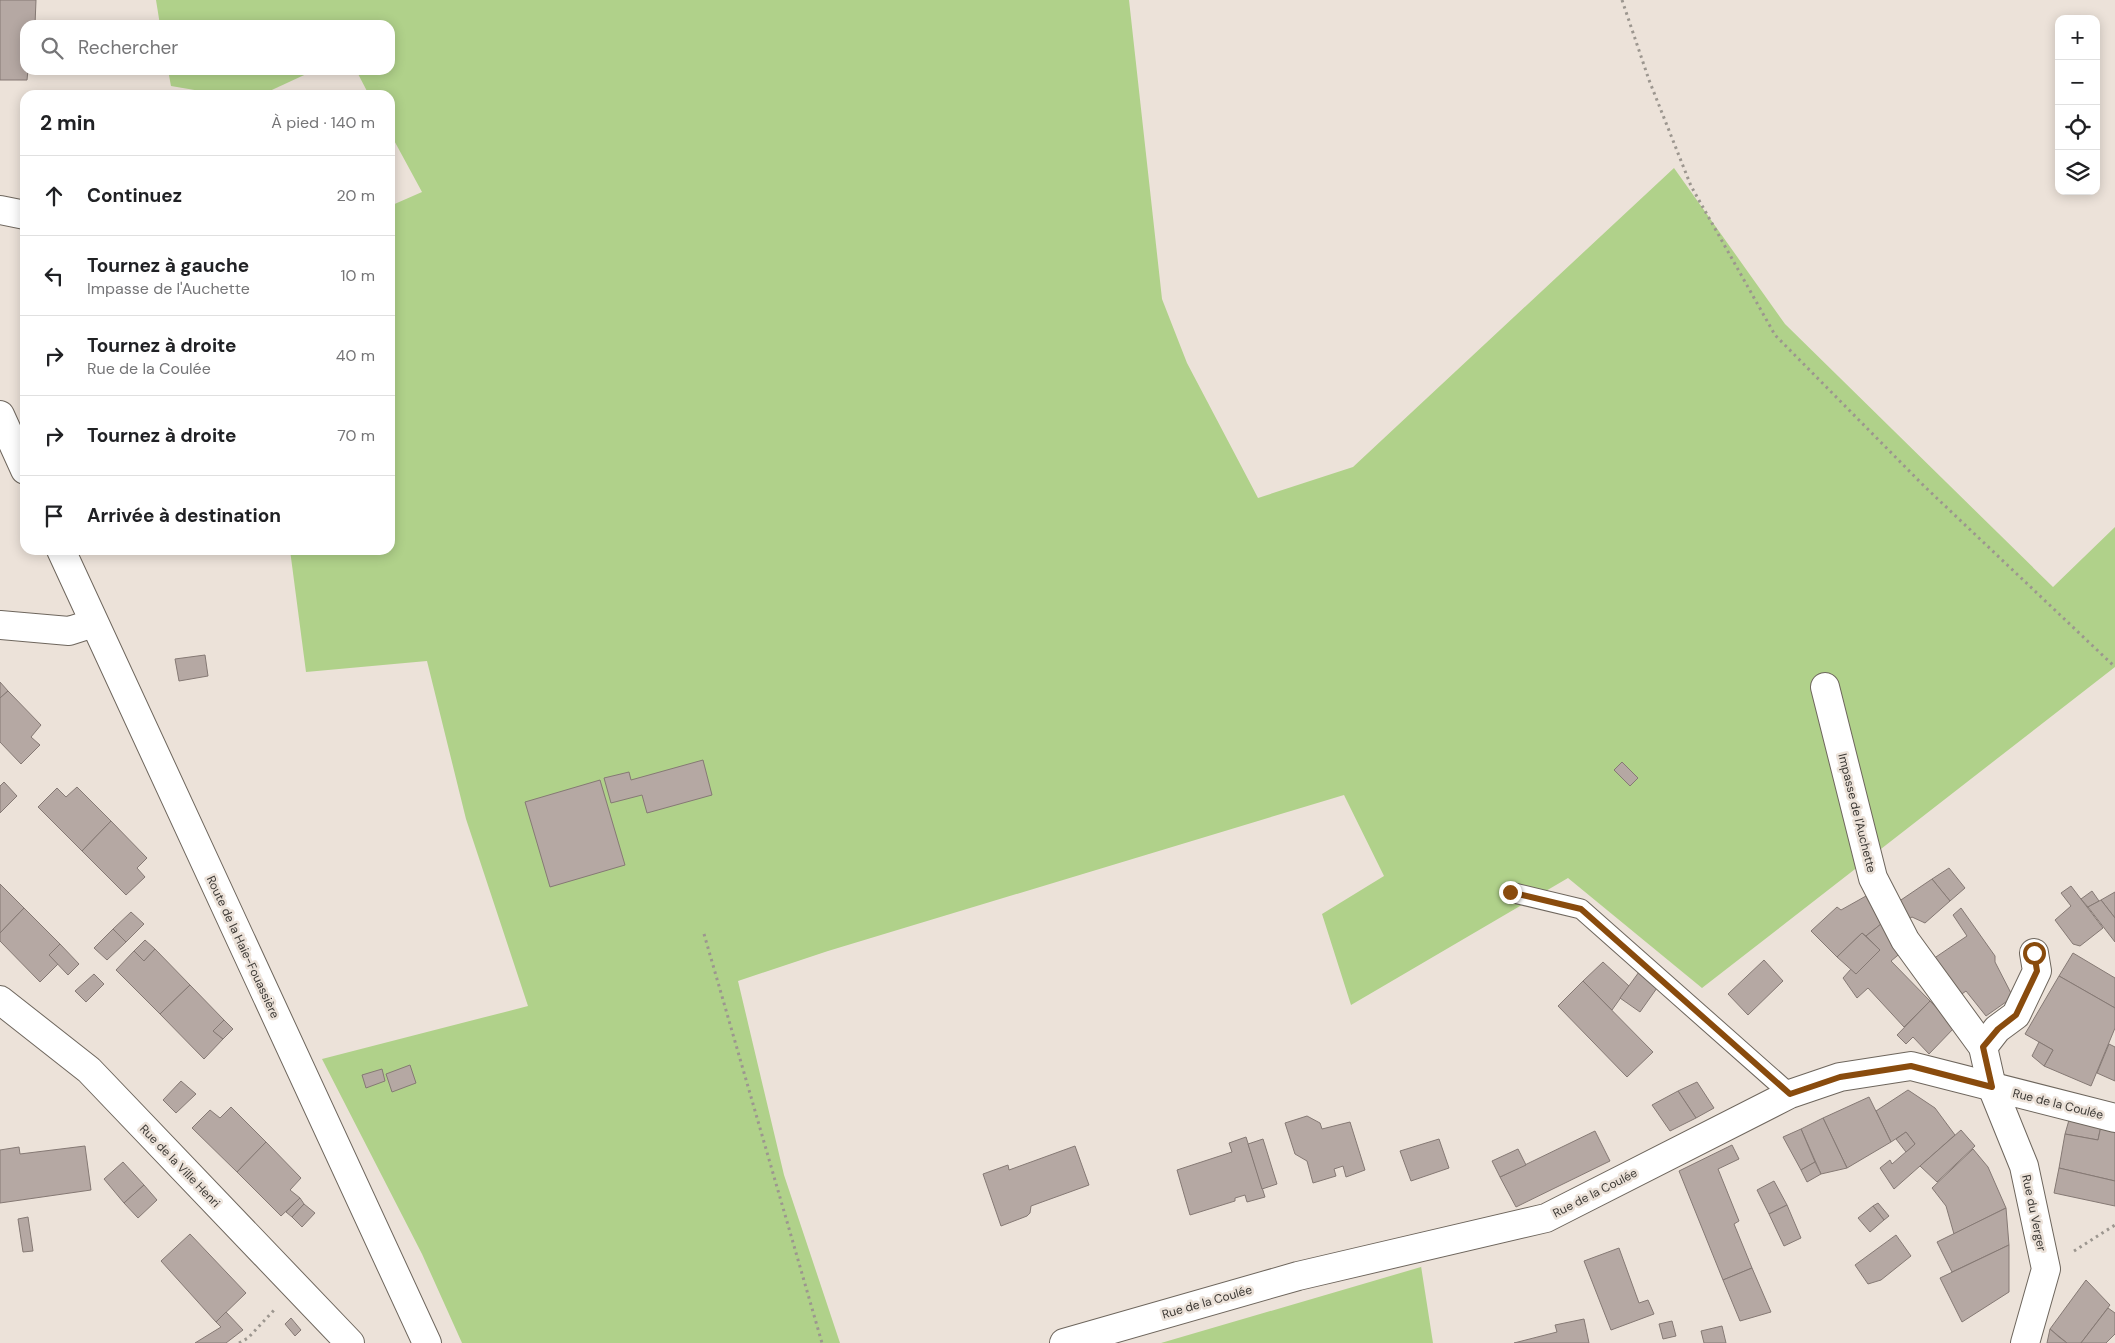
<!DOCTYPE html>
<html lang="fr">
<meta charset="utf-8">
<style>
:root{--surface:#fff;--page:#f6f6f6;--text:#202124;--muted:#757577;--line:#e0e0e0}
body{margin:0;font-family:"DM Sans",sans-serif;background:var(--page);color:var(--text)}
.controls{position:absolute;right:15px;top:15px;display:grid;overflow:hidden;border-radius:10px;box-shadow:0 2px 12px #0003}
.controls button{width:45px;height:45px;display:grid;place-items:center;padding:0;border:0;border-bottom:1px solid var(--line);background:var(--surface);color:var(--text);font:25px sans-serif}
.stop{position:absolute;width:15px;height:15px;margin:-11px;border:4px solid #894b0d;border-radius:50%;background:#fff}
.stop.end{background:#894b0d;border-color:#fff;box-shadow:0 1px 5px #0008}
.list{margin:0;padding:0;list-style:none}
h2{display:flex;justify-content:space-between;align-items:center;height:65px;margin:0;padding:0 20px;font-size:21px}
h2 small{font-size:16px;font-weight:400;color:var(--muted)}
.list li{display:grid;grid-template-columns:32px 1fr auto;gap:15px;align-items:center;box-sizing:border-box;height:80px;padding:0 20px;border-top:1px solid var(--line)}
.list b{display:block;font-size:19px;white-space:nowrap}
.list p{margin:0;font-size:16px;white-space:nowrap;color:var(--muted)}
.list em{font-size:16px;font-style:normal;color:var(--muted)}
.icon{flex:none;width:28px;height:28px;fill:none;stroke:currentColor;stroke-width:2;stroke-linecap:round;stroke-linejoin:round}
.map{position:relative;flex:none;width:2115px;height:1343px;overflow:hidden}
.search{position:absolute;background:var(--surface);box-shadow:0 2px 12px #0003;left:20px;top:20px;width:375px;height:55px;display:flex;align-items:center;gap:12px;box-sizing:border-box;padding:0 18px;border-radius:15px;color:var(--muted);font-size:19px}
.panel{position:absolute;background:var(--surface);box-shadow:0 2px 12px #0003;left:20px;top:90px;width:375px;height:465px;border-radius:15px}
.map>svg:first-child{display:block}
.green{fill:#b0d18a}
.building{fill:#b5a8a3;stroke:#857974}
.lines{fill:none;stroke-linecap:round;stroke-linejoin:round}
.lane-casing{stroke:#6e665d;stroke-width:21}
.street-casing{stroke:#6e665d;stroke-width:30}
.secondary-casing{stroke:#6e665d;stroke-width:30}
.path{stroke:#9c968f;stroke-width:3;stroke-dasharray:2.5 4;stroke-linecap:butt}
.lane{stroke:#fff;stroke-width:19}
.street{stroke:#fff;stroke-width:28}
.secondary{stroke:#fff;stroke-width:28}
.route{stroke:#894b0d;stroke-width:6}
.labels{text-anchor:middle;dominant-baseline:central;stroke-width:5;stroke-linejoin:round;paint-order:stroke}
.street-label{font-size:12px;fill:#3c3935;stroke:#ece2d9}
</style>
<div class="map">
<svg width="2115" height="1343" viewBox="0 0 2115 1343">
<rect width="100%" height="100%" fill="#ece2d9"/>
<g class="green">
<polygon points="156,0 1129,0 1162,299 1187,363 1258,498 1353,467 1674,168 1785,324 2053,587 2115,527 2115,667 1702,988 1568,878 1351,1005 1322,914 1384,876 1344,795 828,951 738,981 784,1175 840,1343 462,1343 422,1254 322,1059 528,1006 466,819 427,661 306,672 290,550 390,550 390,206 422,192 390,133 390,95 369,95 356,70 390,70 390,25 160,25"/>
<polygon points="168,70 315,70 261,95 224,95 171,86"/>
<polygon points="1421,1266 1433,1343 1161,1343 1421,1267"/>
</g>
<g class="building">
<polygon points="0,0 36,0 35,25 25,25 25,70 28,70 27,80 0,80"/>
<polygon points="205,655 208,676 179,681 175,659"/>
<polygon points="0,682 8,691 0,698"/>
<polygon points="8,691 41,725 31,737 40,745 21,764 0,742 0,698"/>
<polygon points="703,760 712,795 647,813 642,795 611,803 604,778 629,772 631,780"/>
<polygon points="1622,762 1638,778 1630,786 1614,770"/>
<polygon points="600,780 625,865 550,887 525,802"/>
<polygon points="4,782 17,796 0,813 0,786"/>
<polygon points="77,787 111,821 82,851 38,807 57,788 66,797"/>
<polygon points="111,821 147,858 137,868 145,877 126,895 82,851"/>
<polygon points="1949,868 1965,888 1950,901 1932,879"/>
<polygon points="1932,879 1950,901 1925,923 1912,917 1905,921 1895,904"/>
<polygon points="0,884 24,908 0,933"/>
<polygon points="2071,886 2103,928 2080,946 2073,944 2055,920 2071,906 2061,893"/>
<polygon points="2092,891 2099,901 2088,907 2081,899"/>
<polygon points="2115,892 2115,918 2101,900"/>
<polygon points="1866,896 1881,924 1866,936 1862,933 1837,957 1811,931 1837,907 1841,910"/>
<polygon points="2101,900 2115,918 2115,942 2088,907"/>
<polygon points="24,908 60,944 49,955 58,964 40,982 0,941 0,933"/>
<polygon points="1961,908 1995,956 1995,962 2013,997 1986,1016 1966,991 1959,996 1930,961 1967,936 1953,915"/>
<polygon points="131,912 144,924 126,942 113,929"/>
<polygon points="1881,924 1903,951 1891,961 1930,1001 1904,1027 1868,988 1857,998 1843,978 1851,969 1856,974 1880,950 1866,936"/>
<polygon points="113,929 126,942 107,960 94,948"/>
<polygon points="1862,933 1880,950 1856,974 1837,957"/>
<polygon points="145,940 155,949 144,961 134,951"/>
<polygon points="60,944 79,964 68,975 49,955"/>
<polygon points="155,949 190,985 160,1014 116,970 134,951 144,961"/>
<polygon points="2073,953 2115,978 2115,1008 2059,976"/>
<polygon points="1764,960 1783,981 1748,1015 1728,994"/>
<polygon points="1603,962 1629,986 1612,1010 1583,981"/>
<polygon points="1639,972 1657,988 1640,1012 1620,998"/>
<polygon points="94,974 104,984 86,1002 75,991"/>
<polygon points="2059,976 2115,1008 2115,1028 2091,1086 2044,1066 2053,1050 2025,1034"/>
<polygon points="1583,981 1653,1052 1627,1077 1558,1006"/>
<polygon points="190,985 224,1020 213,1031 223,1039 204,1059 160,1014"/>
<polygon points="1930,1001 1955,1027 1929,1054 1913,1037 1906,1044 1897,1035"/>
<polygon points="224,1020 233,1029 223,1039 213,1031"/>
<polygon points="2039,1042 2053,1050 2044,1066 2032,1056"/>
<polygon points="2109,1044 2115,1047 2115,1081 2097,1073"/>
<polygon points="410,1065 416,1083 392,1092 386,1074"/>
<polygon points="382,1069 385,1081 366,1088 362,1075"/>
<polygon points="181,1081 196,1094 176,1113 163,1100"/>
<polygon points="1697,1082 1714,1108 1696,1118 1678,1091"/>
<polygon points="1908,1090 1935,1108 1955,1135 1894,1189 1880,1168 1890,1160 1892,1164 1915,1144 1906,1132 1891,1142 1876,1111"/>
<polygon points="1678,1091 1696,1118 1670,1131 1652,1105"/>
<polygon points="1869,1097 1891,1142 1847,1168 1823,1118"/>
<polygon points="231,1107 266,1142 237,1172 192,1128 210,1110 220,1118"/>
<polygon points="1307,1116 1320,1123 1322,1129 1350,1122 1365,1170 1346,1177 1343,1166 1334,1169 1336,1176 1313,1183 1307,1161 1295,1154 1285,1123"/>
<polygon points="1823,1118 1847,1168 1821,1174 1801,1129"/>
<polygon points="2069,1120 2101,1126 2098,1140 2065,1134"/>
<polygon points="2101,1126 2115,1129 2115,1181 2059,1168 2065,1134 2098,1140"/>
<polygon points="1801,1129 1815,1162 1801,1170 1783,1137"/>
<polygon points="1961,1130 1975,1146 1937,1182 1920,1166"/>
<polygon points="1595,1131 1610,1161 1516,1207 1500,1177"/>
<polygon points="1906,1132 1915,1144 1906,1152 1896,1139"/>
<polygon points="1246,1137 1265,1197 1247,1202 1245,1195 1235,1198 1235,1201 1190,1215 1177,1170 1232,1152 1229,1143"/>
<polygon points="1263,1139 1277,1184 1262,1189 1248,1144"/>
<polygon points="1439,1139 1449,1168 1411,1181 1400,1151"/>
<polygon points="266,1142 301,1178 290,1190 300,1198 281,1216 237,1172"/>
<polygon points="1732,1145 1739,1159 1718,1169 1739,1221 1734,1224 1752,1268 1723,1280 1679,1171"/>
<polygon points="85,1146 91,1190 0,1203 0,1150 19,1147 20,1154"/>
<polygon points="1075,1146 1089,1185 1031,1206 1030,1213 1027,1216 1001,1226 983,1174 1008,1165 1009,1170"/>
<polygon points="1518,1149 1526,1165 1500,1177 1492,1161"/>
<polygon points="1973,1149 1988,1167 2006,1208 1954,1234 1946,1206 1932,1188"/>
<polygon points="123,1162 144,1185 124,1203 104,1179"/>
<polygon points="1815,1162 1821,1174 1807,1182 1801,1170"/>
<polygon points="2059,1168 2115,1181 2115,1206 2054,1193"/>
<polygon points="1774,1181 1787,1205 1769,1214 1757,1190"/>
<polygon points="144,1185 157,1200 138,1218 124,1203"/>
<polygon points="300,1198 304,1204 292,1217 286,1212"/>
<polygon points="1878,1203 1889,1216 1884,1220 1873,1206"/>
<polygon points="304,1204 315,1213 302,1227 292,1217"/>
<polygon points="1787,1205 1801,1238 1784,1246 1769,1214"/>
<polygon points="1873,1206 1884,1220 1870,1232 1858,1218"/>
<polygon points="2006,1208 2009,1245 1952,1272 1937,1242"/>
<polygon points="28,1217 33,1251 23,1252 18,1219"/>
<polygon points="190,1234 246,1293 216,1322 161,1261"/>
<polygon points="1896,1235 1911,1256 1881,1280 1868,1284 1855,1265"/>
<polygon points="2009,1245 2009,1292 1962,1322 1940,1278"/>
<polygon points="1619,1248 1639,1303 1648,1300 1654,1314 1611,1330 1584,1261"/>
<polygon points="1752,1268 1771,1312 1740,1321 1723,1280"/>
<polygon points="2086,1280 2110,1305 2081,1343 2067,1343 2050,1329"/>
<polygon points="2108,1308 2115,1313 2115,1334 2106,1343 2081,1343"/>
<polygon points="226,1312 243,1330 226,1343 195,1343 221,1327 216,1322"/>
<polygon points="291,1318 301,1330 295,1336 285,1324"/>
<polygon points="1584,1319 1589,1343 1514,1343 1557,1332 1555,1325"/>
<polygon points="1672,1321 1676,1336 1663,1339 1659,1324"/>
<polygon points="1722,1326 1726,1343 1704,1343 1701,1331"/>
<polygon points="2050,1329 2059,1337 2067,1343 2047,1343"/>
</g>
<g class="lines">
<g class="lane-casing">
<polyline id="lane" points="1510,892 1581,909 1790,1094"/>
</g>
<g class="street-casing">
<g id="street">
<polyline points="0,210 25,215"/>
<polyline points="0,625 69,631 94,623"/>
<polyline points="1825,687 1873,878 1905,940 1983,1047 1992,1087 2024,1166 2046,1269 2025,1343"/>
<polyline points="0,1000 89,1070 350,1343"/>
<polyline points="1983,1047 1997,1029 2016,1015 2037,971 2034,953"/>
<polyline points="1064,1343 1298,1276 1546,1218 1790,1094 1840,1077 1911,1066 2115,1118"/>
</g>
</g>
<g class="secondary-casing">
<g id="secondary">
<polyline points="0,415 25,470"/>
<polyline points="61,550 427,1343"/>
</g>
</g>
<g class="path">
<polyline points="1622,0 1649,80 1691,186 1775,335 1924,486 2115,667"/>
<polyline points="704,934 822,1343"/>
<polyline points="2074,1251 2115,1225"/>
<polyline points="239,1343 248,1338 275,1309"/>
</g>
<use href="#lane" class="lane"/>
<use href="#street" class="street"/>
<use href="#secondary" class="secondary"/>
</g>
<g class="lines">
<polyline class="route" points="1510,892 1581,909 1790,1094 1840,1077 1911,1066 1992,1087 1983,1047 1998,1029 2016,1015 2037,971 2034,953"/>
</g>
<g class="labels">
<g class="street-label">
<text transform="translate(1857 813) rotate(76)">Impasse de l'Auchette</text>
<text transform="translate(243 947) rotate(65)">Route de la Haie-Fouassière</text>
<text transform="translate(2058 1104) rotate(14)">Rue de la Coulée</text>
<text transform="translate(180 1166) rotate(46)">Rue de la Ville Henri</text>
<text transform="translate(1595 1193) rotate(-27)">Rue de la Coulée</text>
<text transform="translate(2034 1213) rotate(78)">Rue du Verger</text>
<text transform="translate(1207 1302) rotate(-16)">Rue de la Coulée</text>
</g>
</g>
</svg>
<div class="controls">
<button>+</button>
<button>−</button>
<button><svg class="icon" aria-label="locate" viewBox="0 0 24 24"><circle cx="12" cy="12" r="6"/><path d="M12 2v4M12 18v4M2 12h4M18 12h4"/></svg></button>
<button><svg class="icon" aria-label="layers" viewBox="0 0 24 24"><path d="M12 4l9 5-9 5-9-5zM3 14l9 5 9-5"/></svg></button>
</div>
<div class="stop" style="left:2034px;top:953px"></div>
<div class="stop end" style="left:1510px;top:892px"></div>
<div class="search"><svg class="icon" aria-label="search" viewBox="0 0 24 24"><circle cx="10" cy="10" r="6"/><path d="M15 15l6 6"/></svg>Rechercher</div>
<section class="panel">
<h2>2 min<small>À pied · 140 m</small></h2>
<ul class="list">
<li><svg class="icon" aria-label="ahead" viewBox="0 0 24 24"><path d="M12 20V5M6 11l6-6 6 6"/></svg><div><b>Continuez</b></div><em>20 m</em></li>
<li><svg class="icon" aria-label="left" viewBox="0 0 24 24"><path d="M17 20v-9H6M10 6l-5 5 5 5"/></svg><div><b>Tournez à gauche</b><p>Impasse de l'Auchette</p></div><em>10 m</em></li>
<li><svg class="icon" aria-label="right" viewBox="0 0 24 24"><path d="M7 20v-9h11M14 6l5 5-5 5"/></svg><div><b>Tournez à droite</b><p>Rue de la Coulée</p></div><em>40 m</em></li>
<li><svg class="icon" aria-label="right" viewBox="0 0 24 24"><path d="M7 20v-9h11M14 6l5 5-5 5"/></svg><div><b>Tournez à droite</b></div><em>70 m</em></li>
<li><svg class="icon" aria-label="arrive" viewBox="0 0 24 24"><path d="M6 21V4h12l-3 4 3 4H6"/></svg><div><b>Arrivée à destination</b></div></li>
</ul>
</section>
</div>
